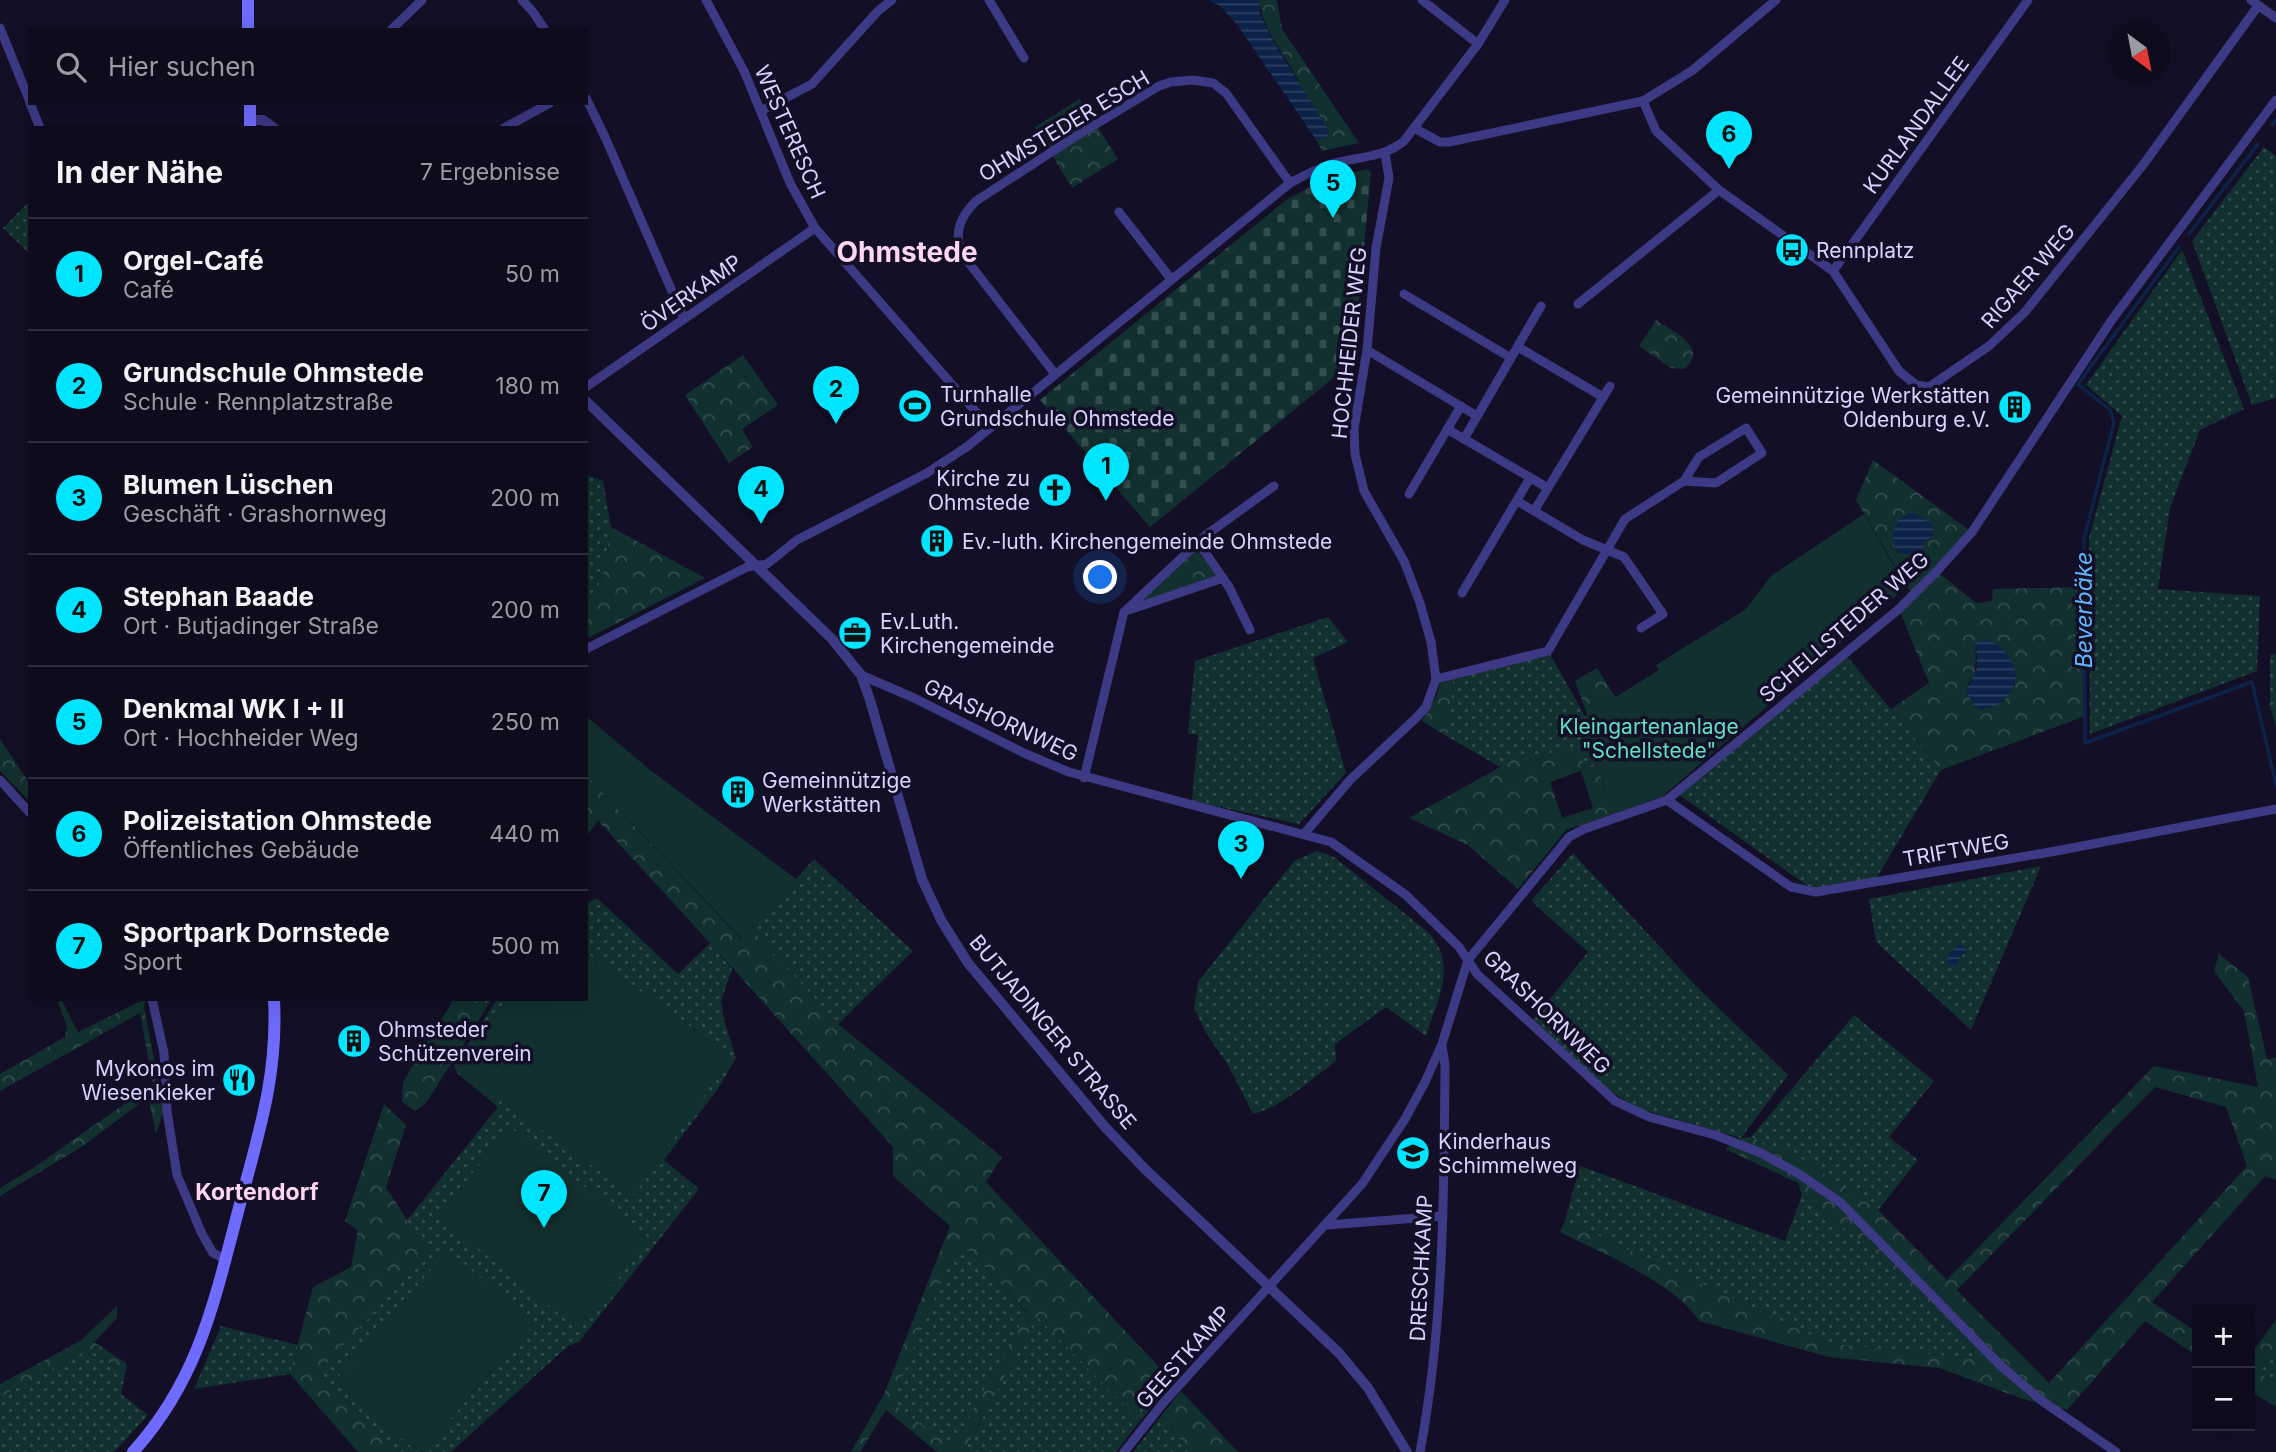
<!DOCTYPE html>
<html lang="de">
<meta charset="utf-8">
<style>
:root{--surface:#0e0b1c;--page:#1c1929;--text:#f1f3f6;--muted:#9b9ba3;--line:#2e2b3b;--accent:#00e5ff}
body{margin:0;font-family:Inter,sans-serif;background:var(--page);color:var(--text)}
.controls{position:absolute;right:21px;bottom:21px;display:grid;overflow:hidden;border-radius:0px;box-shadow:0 7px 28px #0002}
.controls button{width:63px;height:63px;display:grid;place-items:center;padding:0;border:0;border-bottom:2px solid var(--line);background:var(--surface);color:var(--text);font:35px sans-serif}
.compass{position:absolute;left:2108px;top:21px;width:63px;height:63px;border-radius:50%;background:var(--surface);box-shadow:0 7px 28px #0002;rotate:148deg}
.you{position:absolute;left:1101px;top:578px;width:24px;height:24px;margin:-18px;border:5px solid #fff;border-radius:50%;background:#1a73e8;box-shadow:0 0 0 10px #1a73e833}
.badge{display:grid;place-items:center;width:46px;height:46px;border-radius:50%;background:var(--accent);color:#111;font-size:23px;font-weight:700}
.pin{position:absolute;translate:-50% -58px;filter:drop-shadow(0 2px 4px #0008)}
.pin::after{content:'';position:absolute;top:37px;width:24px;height:21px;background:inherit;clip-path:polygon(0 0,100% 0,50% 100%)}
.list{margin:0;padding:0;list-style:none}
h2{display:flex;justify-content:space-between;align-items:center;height:91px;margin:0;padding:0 28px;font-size:30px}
h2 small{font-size:23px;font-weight:400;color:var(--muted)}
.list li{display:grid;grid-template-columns:46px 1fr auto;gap:21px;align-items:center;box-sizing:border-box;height:112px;padding:0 28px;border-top:2px solid var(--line)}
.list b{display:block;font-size:26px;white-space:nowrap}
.list p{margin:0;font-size:23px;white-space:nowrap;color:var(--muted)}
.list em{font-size:23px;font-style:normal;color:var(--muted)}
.icon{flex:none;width:38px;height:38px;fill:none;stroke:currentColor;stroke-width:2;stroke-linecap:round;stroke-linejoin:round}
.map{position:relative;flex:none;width:2276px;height:1452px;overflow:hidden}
.search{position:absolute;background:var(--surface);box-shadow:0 7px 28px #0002;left:28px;top:28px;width:560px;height:77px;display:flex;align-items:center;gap:18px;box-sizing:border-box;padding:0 24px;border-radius:0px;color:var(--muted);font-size:26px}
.panel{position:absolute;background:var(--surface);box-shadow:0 7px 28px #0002;left:28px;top:126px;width:560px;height:875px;border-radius:0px}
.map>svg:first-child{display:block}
.grass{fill:url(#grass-dots)}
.forest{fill:url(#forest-crowns);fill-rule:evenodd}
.cemetery{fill:url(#cemetery-stones)}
.garden{fill:#12302f}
.water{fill:url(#water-rules)}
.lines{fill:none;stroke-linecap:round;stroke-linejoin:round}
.stream{stroke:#0c2248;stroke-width:3.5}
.minor{stroke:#3d3a85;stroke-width:9}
.tertiary{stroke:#3d3a85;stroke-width:10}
.secondary{stroke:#6f6bff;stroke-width:12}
.labels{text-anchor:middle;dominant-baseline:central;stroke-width:7;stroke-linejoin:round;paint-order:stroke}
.street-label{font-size:21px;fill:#d9d4ff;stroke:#130f26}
.poi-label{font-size:21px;fill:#d9d4ff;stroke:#130f26;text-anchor:start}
.park-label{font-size:21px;fill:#5fe0c0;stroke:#130f26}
.water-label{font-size:23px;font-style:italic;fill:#62b6ff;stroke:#130f26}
.neighbourhood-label{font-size:23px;font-weight:bold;fill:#ffd6f0;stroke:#130f26}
.district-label{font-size:28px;font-weight:bold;fill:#ffd6f0;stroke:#130f26}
</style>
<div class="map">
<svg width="2276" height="1452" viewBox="0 0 2276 1452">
<defs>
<pattern id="grass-dots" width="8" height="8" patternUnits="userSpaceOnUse" patternTransform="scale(1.75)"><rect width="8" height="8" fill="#12302f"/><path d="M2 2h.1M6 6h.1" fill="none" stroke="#344d4e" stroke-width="1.8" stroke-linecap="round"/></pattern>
<pattern id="forest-crowns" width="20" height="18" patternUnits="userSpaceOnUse" patternTransform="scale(1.75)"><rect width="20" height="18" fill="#12302f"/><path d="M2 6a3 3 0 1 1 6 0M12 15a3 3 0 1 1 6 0" fill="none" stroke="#344d4e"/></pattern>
<pattern id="cemetery-stones" width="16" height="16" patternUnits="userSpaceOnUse" patternTransform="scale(1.75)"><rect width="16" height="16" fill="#12302f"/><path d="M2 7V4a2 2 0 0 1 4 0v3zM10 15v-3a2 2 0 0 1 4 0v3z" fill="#344d4e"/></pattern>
<pattern id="water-rules" width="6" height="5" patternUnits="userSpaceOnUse" patternTransform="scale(1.75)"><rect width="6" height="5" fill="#0c2248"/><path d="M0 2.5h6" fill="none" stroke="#2f4163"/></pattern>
</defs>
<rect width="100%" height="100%" fill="#130f26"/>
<g class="grass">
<polygon points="2264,147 2276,156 2276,398 2252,405 2192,241"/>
<polygon points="30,201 30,254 3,228"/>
<polygon points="2182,250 2244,409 2200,430 2170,508 2158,589 2260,596 2257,671 2090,734 2089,538 2122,416 2086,385"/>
<polygon points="586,475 603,481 611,527 602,580 586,604"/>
<polygon points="1328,617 1348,642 1313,658 1346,773 1299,824 1192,801 1198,735 1188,734 1195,661"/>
<polygon points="1550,654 1585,716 1597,765 1575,773 1583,762 1500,767 1448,737 1453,679"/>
<polygon points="1845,654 1941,770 1874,882 1816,892 1678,794"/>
<polygon points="2276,654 2276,727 2270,706 2270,655"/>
<path d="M1317,851L1334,857L1428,932C1459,965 1437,999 1426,1036L1386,1007L1335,1044L1336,1061C1314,1077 1280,1109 1253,1114L1228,1065L1206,1033L1194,1008L1198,982L1294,861Z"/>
<polygon points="1573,853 1696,986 1788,1075 1741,1138 1637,1108 1607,1089 1533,1020 1588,952 1531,901"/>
<polygon points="814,859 913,951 838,1024 751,929"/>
<polygon points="2041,866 1971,1030 1876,942 1869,899"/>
<polygon points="597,898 678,974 710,943 732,969 721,1001 724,1020 736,1058 717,1090 664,1160 699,1189 579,1342 568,1346 451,1452 422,1452 533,1323 335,1381 418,1452 400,1452 317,1374 428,1253 407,1220 498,1107 457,1073 454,1066 497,999 508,999 457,1071 732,1056 586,953 586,904"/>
<polygon points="1854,1015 1934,1081 1889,1137 1918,1160 1878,1210 1803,1160 1751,1137"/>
<polygon points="1580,1166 1785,1241 1802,1195 1874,1251 1972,1345 1974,1359 1828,1343 1565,1220"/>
<polygon points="969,1250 1027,1313 952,1449 891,1402 952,1255"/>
<polygon points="1037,1316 1140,1421 1116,1452 964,1452"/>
<polygon points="221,1326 298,1345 290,1374 194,1389"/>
<polygon points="2276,1347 2276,1384 2258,1372"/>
<polygon points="89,1349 125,1374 121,1394 148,1415 114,1452 0,1452 0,1397"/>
<polygon points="1161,1416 1191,1452 1133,1452"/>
</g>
<g class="forest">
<path d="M1259,0H1277L1282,29L1359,143L1322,151L1315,138L1321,139C1313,119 1307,97 1297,78C1283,51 1263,31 1259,0Z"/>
<polygon points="1080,99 1118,159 1072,188 1035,127"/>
<path d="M1656,320C1672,331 1711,348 1684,369L1671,368L1639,346Z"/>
<polygon points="743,355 778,405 742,429 753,447 729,463 685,395"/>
<path d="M1873,460L1972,532L1937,571L1976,603L1992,601L1993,589L2084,587L2085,716L1941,770L1891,709L1929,683L1899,609L1912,595L1856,500ZM1914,513L1933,525L1934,536L1923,542L1914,553H1899L1895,548ZM1976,643L2015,685L2002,702L1981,710L1967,685L1975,674Z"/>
<polygon points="611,527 705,578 586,639 586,604 602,580"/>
<polygon points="1197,549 1216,576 1141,602"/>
<polygon points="1597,668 1621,706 1592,728 1575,681"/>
<polygon points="1453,679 1448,737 1422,721 1437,695 1440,682"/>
<polygon points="0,739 30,784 30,802 0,771"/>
<polygon points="1573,750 1582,752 1583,762 1575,773 1550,782 1562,818 1593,808 1581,771 1597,765 1613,814 1566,830 1518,889 1468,845 1409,818 1500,767 1502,762 1513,757"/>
<path d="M586,775L741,939L751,929L838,1024L1002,1157L986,1182L1173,1382L1140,1421L1037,1317L964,1452H937L886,1410L860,1452H851L884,1394L950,1226L893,1176V1147L710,943L598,821L586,837ZM969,1250L1027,1312L952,1448L892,1402L952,1255Z"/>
<path d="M2219,954L2248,977L2267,1059L2276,1058V1180L2265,1176L2152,1302L2197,1332V1356L2145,1321L2067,1410L2023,1399L1939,1368L1829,1357L1699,1321C1678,1285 1598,1251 1560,1232L1565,1220L1828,1343L1974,1359L1972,1345L1874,1251L1802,1195L1798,1183L1725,1149L1741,1138L1751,1137L1803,1160L1878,1210L1947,1280L2154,1066L2258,1087L2244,1011L2214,971ZM2155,1087L2226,1107L2247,1166L2049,1383L1957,1290Z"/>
<polygon points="57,999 61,999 78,1032 145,999 144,1008 164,1111 156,1134 148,1097 83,1146 0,1196 0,1188 33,1168 153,1084 140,1013 0,1091 0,1074 65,1037 67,1027"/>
<polygon points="454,999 492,999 426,1103 415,1111 402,1102 403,1083 412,1066"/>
<polygon points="384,1104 406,1125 386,1187 428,1253 317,1374 400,1452 358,1452 290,1374 313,1287 351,1267 358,1230 345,1221"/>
<polygon points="117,1306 117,1318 94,1342 127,1364 125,1374 89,1349 0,1397 0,1384 80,1341"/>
<polygon points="2276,1320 2276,1347 2258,1372 2276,1384 2276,1407 2250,1391 2250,1355"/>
<polygon points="1181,1391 1238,1452 1191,1452 1161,1416"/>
</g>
<polygon class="cemetery" points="1368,169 1371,173 1353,362 1150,527 1040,400 1286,200 1325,179"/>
<g class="garden">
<polygon points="1864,514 1906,587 1663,796 1613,814 1597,765 1585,716 1659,670 1656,665 1746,609 1771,576"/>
<polygon points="586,716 649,769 796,879 742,939 586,775"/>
<polygon points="586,953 732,1056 634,1195 457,1071 508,999 586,999"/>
<polygon points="510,1127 650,1239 578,1329 438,1216"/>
<polygon points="448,1250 533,1323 422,1452 418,1452 335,1381"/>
</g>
<g class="water">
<polygon points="1209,0 1259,0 1260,14 1272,39 1329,131 1327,136 1321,139 1315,138 1238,26 1220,6"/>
<polygon points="1911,512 1933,524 1934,536 1923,542 1924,548 1918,554 1903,554 1895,548 1892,536 1898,520"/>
<path d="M1987,639C2012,650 2029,681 2002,702C1997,706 1987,708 1981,710L1973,704L1966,691L1977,668L1976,643Z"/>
<polygon points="1960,943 1967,951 1959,958 1958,965 1950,966 1946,961 1948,955"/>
</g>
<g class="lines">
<g class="stream">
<polyline points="2272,125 2276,120"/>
<polyline points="2189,234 2258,144"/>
<polyline points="2179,247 2078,384 2110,410 2114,423 2084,538 2085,743 2252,682 2276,785"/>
</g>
<g class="minor">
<polyline points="522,0 533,12 545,30"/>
<polyline points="706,0 744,71 790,183 815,228 990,428"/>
<polyline points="989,0 1024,58"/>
<polyline points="1422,0 1478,44"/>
<polyline points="2251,0 2276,18"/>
<polyline points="0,28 30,102"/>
<polyline points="391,30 422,0"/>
<polyline points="586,98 605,137 684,319"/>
<polyline points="1643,101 1656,131 1719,190 1833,271 1899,371 1916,385 1929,387 1989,346 2025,312 2143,165 2258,6"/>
<polyline points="30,103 40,128"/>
<polyline points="761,111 812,84 878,11 892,0"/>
<polyline points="504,128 550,103"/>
<polyline points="1414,128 1440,142 1449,142 1643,101 1693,70 1776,0"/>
<polyline points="1119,212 1171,279"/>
<polyline points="1833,271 2028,0"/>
<polyline points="1404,294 1511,358"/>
<polyline points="1578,304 1719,190"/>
<polyline points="1518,347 1603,397"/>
<polyline points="1367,350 1477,416"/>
<path d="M1055,374L962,254C953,232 961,216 976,201L1073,138L1159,86L1171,82L1193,80L1213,83L1226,93L1290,183"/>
<polyline points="586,387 815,228"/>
<polyline points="1447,429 1548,488"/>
<polyline points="1464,439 1541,306"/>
<polyline points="1409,494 1461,406"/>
<polyline points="1517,501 1583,540 1624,557 1663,614 1641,628"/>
<polyline points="1534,511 1610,386"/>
<polyline points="1198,542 1229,587 1250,630"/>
<polyline points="1462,593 1530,478"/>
<polyline points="1129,610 1223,578"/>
<path d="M586,649L747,567L767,564L797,540L927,473L968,446L1290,183C1303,176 1316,169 1331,164C1355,157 1384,158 1404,141L1478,44L1505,0"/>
<polyline points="861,675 914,698 1026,754 1069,772 1331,842 1406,895 1459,947 1477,974 1615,1101 1649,1117 1715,1135 1759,1152 1799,1174 1841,1203 2000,1365 2042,1401 2116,1452"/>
<polyline points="1436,679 1548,651 1625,519 1684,481 1716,483 1762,453 1746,428 1699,457 1684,481"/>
<polyline points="1084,778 1124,612 1206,535 1274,486"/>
<polyline points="0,780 30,813"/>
<polyline points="1667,800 1791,887 1816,892 2056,851 2276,809"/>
<polyline points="1304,834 1350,780 1416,718 1426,707 1436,679 1431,642 1420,603 1404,561 1364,491 1355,454 1354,429 1367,350 1376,248 1389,178 1385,153"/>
<polyline points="152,999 164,1053 167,1111 177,1175 202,1234 213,1253 225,1259"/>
<polyline points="1327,1225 1443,1216"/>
<polyline points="1124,1452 1164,1402 1362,1184 1405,1119 1425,1082 1442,1044 1468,960 1569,837 1584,829 1667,800 1899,609 1937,571 1972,532 2111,321 2276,100"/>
<path d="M1420,1452C1444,1324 1444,1194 1445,1065L1442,1046"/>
</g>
<g class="tertiary">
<polyline points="250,120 263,120 274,128"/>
<polyline points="586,401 832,639 861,675 870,700 922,879 941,920 968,963 1105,1127 1144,1168 1339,1353 1368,1388 1407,1452"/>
</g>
<g class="secondary">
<polyline points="248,0 248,30"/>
<polyline points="250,103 250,128"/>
<path d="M133,1452C200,1378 215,1298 240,1204C259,1132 278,1075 274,999"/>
</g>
</g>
<defs>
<g id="bus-disc" transform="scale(1.75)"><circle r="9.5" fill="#00e5ff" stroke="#130f26"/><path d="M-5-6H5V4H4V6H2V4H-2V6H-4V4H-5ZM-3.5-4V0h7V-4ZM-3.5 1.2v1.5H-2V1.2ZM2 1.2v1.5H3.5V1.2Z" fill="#111"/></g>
<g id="stadium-disc" transform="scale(1.75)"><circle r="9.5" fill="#00e5ff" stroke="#130f26"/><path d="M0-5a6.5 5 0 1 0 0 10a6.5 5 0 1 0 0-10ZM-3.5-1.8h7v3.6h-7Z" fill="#111"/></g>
<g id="building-disc" transform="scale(1.75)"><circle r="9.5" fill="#00e5ff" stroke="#130f26"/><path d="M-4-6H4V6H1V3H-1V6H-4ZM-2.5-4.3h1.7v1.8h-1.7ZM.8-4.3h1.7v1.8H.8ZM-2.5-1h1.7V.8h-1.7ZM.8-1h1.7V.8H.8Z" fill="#111"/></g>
<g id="church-disc" transform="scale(1.75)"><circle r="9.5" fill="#00e5ff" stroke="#130f26"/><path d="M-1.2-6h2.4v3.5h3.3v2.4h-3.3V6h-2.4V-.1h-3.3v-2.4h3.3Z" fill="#111"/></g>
<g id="office-disc" transform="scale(1.75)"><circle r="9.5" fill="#00e5ff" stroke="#130f26"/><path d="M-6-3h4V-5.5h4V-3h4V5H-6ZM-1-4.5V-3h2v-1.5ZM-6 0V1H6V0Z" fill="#111"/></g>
<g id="restaurant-disc" transform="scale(1.75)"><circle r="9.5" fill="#00e5ff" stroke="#130f26"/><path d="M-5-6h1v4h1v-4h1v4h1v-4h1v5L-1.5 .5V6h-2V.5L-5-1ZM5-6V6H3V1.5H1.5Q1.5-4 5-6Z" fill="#111"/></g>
<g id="school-disc" transform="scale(1.75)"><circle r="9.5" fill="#00e5ff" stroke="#130f26"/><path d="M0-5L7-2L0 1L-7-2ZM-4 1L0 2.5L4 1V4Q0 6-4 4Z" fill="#111"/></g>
</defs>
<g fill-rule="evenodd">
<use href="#bus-disc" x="1792" y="250"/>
<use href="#stadium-disc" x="915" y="406"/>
<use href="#building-disc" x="2015" y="407"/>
<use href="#church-disc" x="1055" y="490"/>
<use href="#building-disc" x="937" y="541"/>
<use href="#office-disc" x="855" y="633"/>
<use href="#building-disc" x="738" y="792"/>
<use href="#building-disc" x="354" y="1041"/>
<use href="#restaurant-disc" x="239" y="1080"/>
<use href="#school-disc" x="1413" y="1153"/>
</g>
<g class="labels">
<g class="street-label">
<text transform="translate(1916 125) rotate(-54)">KURLANDALLEE</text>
<text transform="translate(1064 126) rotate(-31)">OHMSTEDER ESCH</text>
<text transform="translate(790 132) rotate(66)">WESTERESCH</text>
<text transform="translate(2028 276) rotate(-49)">RIGAER WEG</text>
<text transform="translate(691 293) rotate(-35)">ÖVERKAMP</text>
<text transform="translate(1349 343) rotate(-84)">HOCHHEIDER WEG</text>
<text transform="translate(1844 627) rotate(-41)">SCHELLSTEDER WEG</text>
<text transform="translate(1001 720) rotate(25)">GRASHORNWEG</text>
<text transform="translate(1956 850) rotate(-10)">TRIFTWEG</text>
<text transform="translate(1547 1012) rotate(44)">GRASHORNWEG</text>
<text transform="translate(1053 1032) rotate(50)">BUTJADINGER STRASSE</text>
<text transform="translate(1421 1268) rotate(-87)">DRESCHKAMP</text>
<text transform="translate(1183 1357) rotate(-48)">GEESTKAMP</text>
</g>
<g class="poi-label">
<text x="1816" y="250">Rennplatz</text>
<text x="940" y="394">Turnhalle<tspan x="940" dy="24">Grundschule Ohmstede</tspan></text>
<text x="1990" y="395" text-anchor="end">Gemeinnützige Werkstätten<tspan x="1990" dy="24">Oldenburg e.V.</tspan></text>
<text x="1030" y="478" text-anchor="end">Kirche zu<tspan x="1030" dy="24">Ohmstede</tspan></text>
<text x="962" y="541">Ev.-luth. Kirchengemeinde Ohmstede</text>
<text x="880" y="621">Ev.Luth.<tspan x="880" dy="24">Kirchengemeinde</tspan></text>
<text x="762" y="780">Gemeinnützige<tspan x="762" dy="24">Werkstätten</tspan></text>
<text x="378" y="1029">Ohmsteder<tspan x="378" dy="24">Schützenverein</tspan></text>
<text x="215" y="1068" text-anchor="end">Mykonos im<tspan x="215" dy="24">Wiesenkieker</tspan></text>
<text x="1438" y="1141">Kinderhaus<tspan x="1438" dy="24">Schimmelweg</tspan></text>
</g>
<g class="park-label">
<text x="1649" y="726">Kleingartenanlage<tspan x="1649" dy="24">"Schellstede"</tspan></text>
</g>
<g class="water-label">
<text transform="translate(2084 610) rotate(-90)">Beverbäke</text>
</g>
<g class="neighbourhood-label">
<text x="257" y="1192">Kortendorf</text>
</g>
<g class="district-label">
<text x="907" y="252">Ohmstede</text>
</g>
</g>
</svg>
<div class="controls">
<button>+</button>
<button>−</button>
</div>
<svg class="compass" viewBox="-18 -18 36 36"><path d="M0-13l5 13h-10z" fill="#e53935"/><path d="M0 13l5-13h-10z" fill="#9b9ba3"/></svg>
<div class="you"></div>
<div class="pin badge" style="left:1106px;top:501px">1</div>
<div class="pin badge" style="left:836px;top:424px">2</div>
<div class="pin badge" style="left:1241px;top:879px">3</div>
<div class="pin badge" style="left:761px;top:524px">4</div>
<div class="pin badge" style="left:1333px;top:218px">5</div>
<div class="pin badge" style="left:1729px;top:169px">6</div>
<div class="pin badge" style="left:544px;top:1228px">7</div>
<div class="search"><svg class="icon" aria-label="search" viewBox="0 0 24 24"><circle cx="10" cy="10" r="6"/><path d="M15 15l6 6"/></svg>Hier suchen</div>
<section class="panel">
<h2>In der Nähe<small>7 Ergebnisse</small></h2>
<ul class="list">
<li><span class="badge">1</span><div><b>Orgel-Café</b><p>Café</p></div><em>50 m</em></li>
<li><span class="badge">2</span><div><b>Grundschule Ohmstede</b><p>Schule · Rennplatzstraße</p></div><em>180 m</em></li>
<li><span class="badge">3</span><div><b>Blumen Lüschen</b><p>Geschäft · Grashornweg</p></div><em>200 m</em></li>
<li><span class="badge">4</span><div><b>Stephan Baade</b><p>Ort · Butjadinger Straße</p></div><em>200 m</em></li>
<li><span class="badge">5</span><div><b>Denkmal WK I + II</b><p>Ort · Hochheider Weg</p></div><em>250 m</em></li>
<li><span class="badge">6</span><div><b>Polizeistation Ohmstede</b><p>Öffentliches Gebäude</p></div><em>440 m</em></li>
<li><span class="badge">7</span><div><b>Sportpark Dornstede</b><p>Sport</p></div><em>500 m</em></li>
</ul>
</section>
</div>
